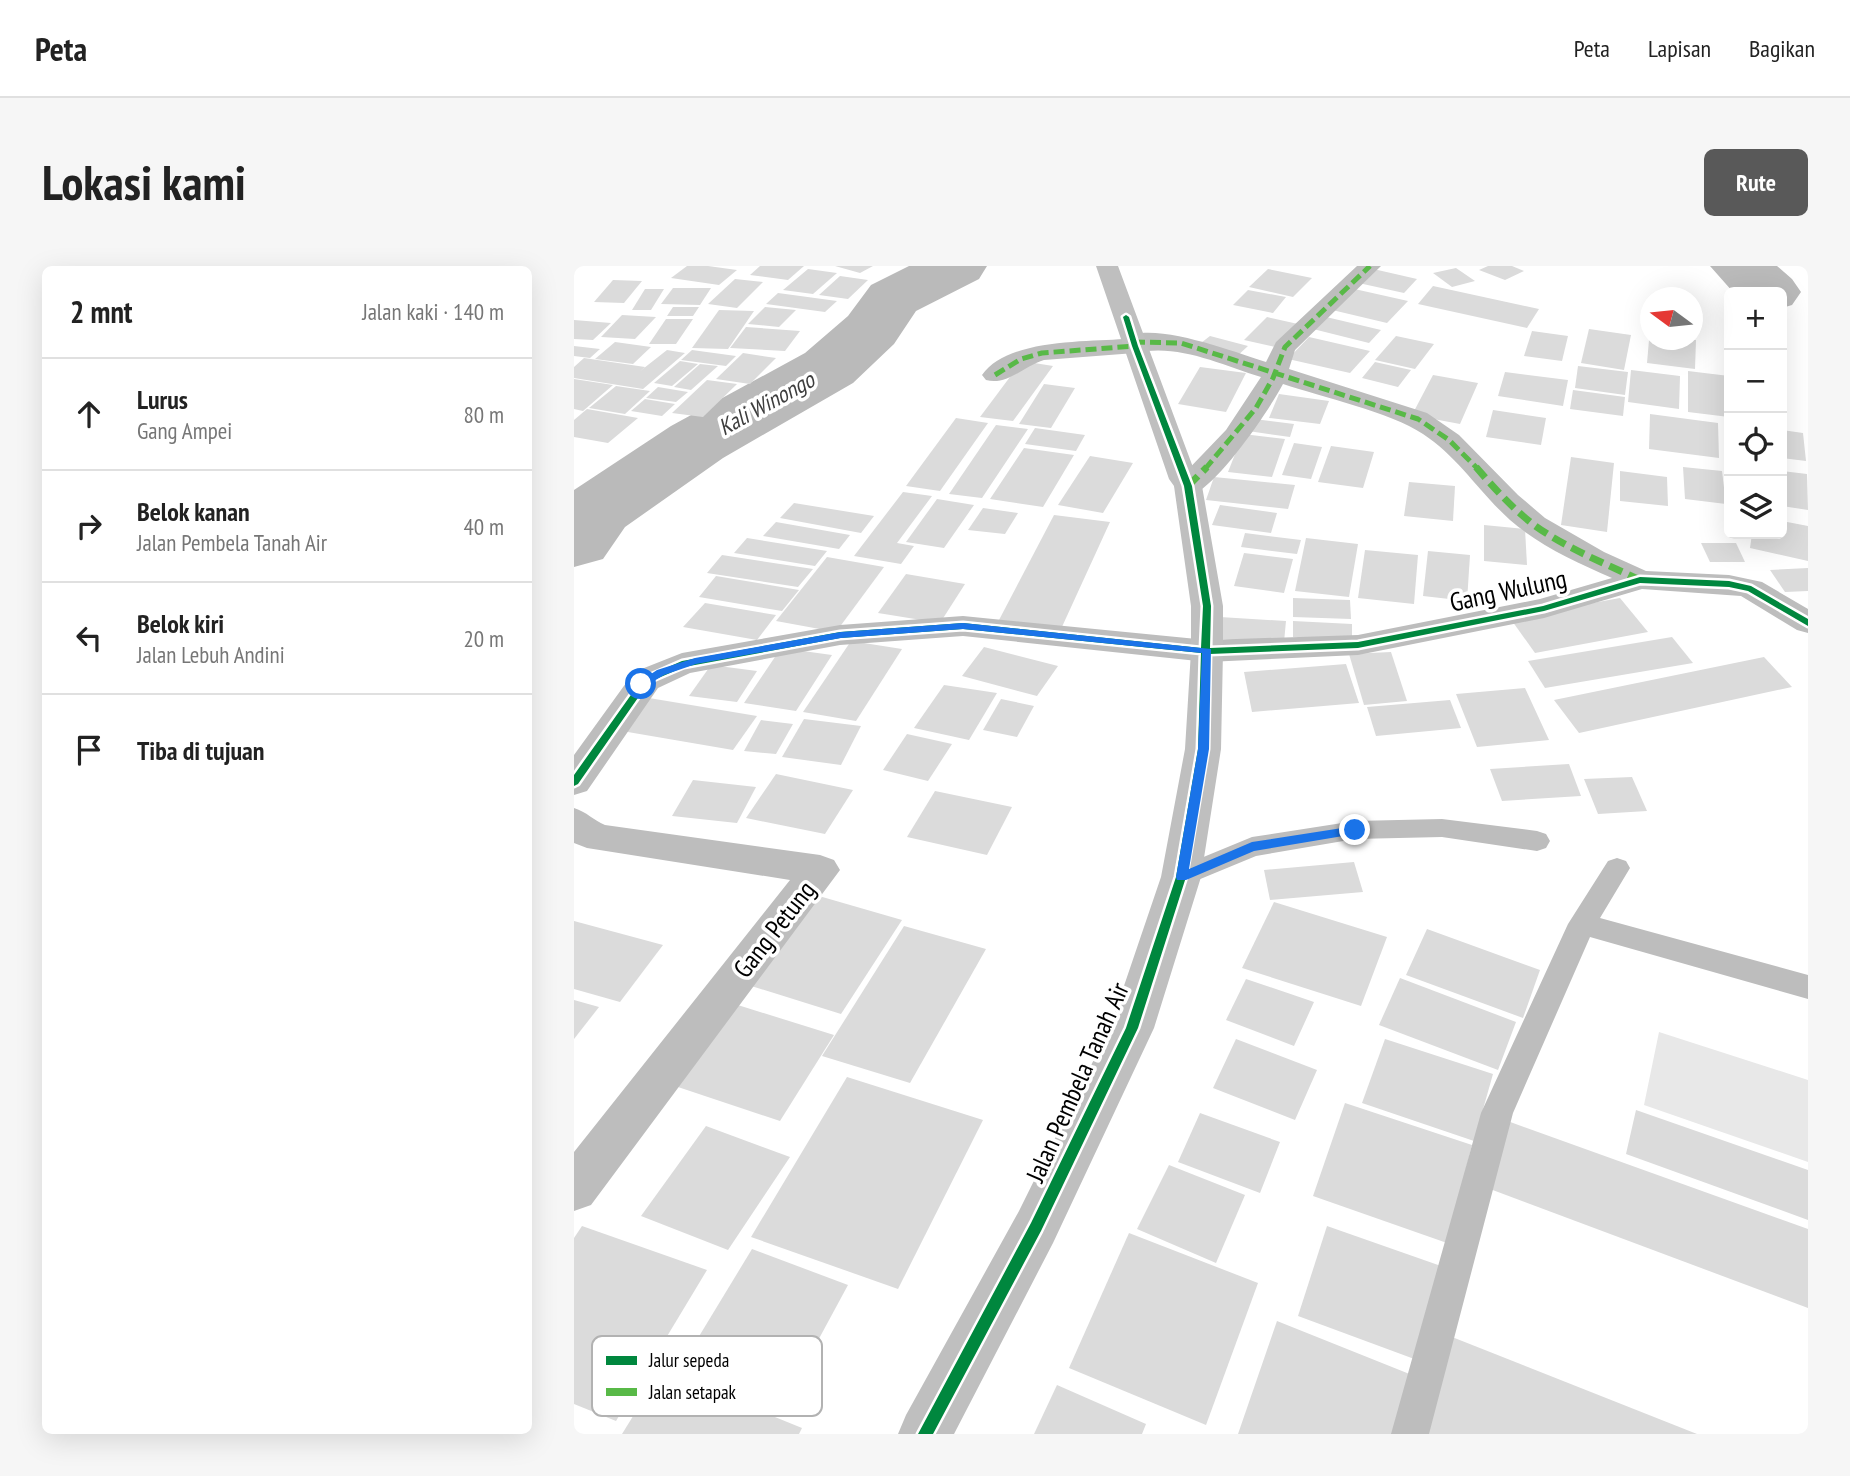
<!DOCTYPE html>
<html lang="id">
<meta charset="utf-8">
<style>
:root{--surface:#fff;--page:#f6f6f6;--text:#222;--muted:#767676;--line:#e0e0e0;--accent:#595959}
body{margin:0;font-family:"PT Sans Narrow",sans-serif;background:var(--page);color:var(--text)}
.controls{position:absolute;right:21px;top:21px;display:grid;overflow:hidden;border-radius:10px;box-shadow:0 7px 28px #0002}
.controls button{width:63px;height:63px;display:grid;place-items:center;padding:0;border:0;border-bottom:2px solid var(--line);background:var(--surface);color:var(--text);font:35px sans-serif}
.compass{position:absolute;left:1066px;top:21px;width:63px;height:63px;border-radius:50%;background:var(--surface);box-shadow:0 7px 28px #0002;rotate:285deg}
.stop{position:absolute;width:21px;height:21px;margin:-16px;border:5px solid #1a73e8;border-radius:50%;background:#fff}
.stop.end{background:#1a73e8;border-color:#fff;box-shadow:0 2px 7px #0008}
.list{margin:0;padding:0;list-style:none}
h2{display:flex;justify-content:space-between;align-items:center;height:91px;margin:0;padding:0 28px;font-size:30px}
h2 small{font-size:23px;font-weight:400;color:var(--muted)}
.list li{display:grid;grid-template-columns:46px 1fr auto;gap:21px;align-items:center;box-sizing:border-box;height:112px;padding:0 28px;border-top:2px solid var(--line)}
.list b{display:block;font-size:26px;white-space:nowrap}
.list p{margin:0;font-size:23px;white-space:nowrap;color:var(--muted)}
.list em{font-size:23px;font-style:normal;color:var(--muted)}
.icon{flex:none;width:38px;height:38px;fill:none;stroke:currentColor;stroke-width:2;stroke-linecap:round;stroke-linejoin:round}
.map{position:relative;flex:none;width:1234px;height:1168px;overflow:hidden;border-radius:10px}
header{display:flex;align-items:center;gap:42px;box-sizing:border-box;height:98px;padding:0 35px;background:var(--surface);border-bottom:2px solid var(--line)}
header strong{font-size:33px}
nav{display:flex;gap:38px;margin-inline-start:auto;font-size:24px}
.intro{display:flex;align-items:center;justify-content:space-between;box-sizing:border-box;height:168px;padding:0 42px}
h1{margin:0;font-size:49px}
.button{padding:18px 32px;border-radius:10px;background:var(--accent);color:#fff;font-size:24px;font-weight:700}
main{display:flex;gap:42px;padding:0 42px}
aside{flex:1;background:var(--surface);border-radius:10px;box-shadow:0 7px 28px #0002}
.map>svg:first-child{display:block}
.green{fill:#e8e8e8}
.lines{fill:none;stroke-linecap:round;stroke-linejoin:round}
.river{fill:#bababa;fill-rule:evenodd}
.building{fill:#dbdbdb}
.lane{fill:#bdbdbd;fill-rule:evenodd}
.street{fill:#bdbdbd;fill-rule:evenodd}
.secondary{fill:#bfbfbf;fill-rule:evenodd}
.quiet-far1{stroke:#58b947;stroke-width:5;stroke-dasharray:11 5;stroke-linecap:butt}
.quiet{stroke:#58b947;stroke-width:7;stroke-dasharray:14 7;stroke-linecap:butt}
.cycleway-casing{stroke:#fff;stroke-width:5}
.cycleway{fill:#00873e;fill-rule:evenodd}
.route{fill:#1a73e8}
.labels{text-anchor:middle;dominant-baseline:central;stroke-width:7;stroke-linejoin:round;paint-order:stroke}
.far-water-label{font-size:23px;font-style:italic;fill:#3d3d3d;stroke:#fff}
.street-label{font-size:26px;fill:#000;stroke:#fff}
.key{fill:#fff;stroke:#b2b2b2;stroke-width:2}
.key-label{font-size:19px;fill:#000}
</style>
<header>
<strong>Peta</strong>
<nav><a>Peta</a><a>Lapisan</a><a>Bagikan</a></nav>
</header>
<div class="intro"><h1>Lokasi kami</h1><a class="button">Rute</a></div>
<main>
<aside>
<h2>2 mnt<small>Jalan kaki · 140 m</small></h2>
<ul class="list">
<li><svg class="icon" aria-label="ahead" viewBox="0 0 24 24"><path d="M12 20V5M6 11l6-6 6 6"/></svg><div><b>Lurus</b><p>Gang Ampei</p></div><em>80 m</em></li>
<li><svg class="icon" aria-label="right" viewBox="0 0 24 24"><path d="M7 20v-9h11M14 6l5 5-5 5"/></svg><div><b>Belok kanan</b><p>Jalan Pembela Tanah Air</p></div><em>40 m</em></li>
<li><svg class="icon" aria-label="left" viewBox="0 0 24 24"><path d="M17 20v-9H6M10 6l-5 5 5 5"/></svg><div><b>Belok kiri</b><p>Jalan Lebuh Andini</p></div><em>20 m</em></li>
<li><svg class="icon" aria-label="arrive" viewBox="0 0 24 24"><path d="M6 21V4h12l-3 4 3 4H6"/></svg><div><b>Tiba di tujuan</b></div></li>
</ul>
</aside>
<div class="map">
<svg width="1234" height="1168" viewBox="0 0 1234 1168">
<rect width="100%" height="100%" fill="#fff"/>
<polygon class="green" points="1085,766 1234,814 1234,896 1070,839"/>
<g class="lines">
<g class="river">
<polygon points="335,0 413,0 405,13 342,45 320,78 279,117 149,192 51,261 29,293 0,301 0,224 97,160 231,87 274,50 297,19"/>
<polygon points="1136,0 1203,0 1218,13 1227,26 1218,39 1208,42 1208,26 1159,26"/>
</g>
</g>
<g class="building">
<polygon points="113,0 134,0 163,4 145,19 97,12"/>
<polygon points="186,0 230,0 214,14 176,9"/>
<polygon points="261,0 299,0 286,7"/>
<polygon points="914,0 938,0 950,5 931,14 905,4"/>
<polygon points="795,2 843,13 830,27 780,16"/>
<polygon points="882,2 901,15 878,21 859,7"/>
<polygon points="234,3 263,7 239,28 209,24"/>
<polygon points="694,3 738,12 719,31 675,21"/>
<polygon points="266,10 294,14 274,33 245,29"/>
<polygon points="161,13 189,16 163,42 134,38"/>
<polygon points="39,14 68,15 50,37 20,36"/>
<polygon points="859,20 965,43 953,62 844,38"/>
<polygon points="99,22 137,22 126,39 87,38"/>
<polygon points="776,22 834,35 813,57 754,43"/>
<polygon points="71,23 90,23 77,44 58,44"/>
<polygon points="674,24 712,31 699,47 659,39"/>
<polygon points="204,27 263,35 251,46 192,38"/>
<polygon points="99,41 125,41 119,50 93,50"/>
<polygon points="191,41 222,44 205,61 174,58"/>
<polygon points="145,44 180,45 154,83 118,82"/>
<polygon points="48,49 82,51 61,73 27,71"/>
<polygon points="748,50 807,64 795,77 735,62"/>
<polygon points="693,51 724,58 701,81 670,74"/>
<polygon points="92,53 119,53 102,78 75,78"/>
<polygon points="0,54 37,57 19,74 0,73"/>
<polygon points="172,61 226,65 211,85 156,82"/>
<polygon points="1015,63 1057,69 1050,104 1007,97"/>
<polygon points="958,65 994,70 988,95 950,90"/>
<polygon points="636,70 674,80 661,92 623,80"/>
<polygon points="822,70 860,78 841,103 801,94"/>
<polygon points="735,71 796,85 776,107 714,93"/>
<polygon points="1075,74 1122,74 1121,103 1073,97"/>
<polygon points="41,76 77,81 59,98 21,93"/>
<polygon points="0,80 26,83 16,92 0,90"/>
<polygon points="93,84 111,87 69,123 0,112 0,101 10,92 71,101 65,106"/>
<polygon points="118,84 162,90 152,100 107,94"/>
<polygon points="169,87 202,92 176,118 142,113"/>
<polygon points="106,95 124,98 98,120 80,117"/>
<polygon points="448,95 479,100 439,155 406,151"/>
<polygon points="801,96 837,104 824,121 788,112"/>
<polygon points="126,98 144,100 117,124 100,121"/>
<polygon points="1004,100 1054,106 1051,129 1001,122"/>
<polygon points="626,101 672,107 652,146 604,138"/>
<polygon points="1057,104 1106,110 1105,143 1054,136"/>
<polygon points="1114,105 1155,110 1155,151 1114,146"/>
<polygon points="931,106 994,114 989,140 924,130"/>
<polygon points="859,109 904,117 886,158 838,149"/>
<polygon points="0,113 39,119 9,145 0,143"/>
<polygon points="133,114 163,118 129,151 98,147"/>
<polygon points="470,118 501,122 477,162 445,158"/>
<polygon points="42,120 76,125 51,148 15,142"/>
<polygon points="84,121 114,126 102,136 72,132"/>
<polygon points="999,124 1051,131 1049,150 996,143"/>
<polygon points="705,128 755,135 746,158 695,152"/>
<polygon points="71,133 101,138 88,150 57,145"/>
<polygon points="13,143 64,152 34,177 0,171 0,154"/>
<polygon points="919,144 972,152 967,179 912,171"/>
<polygon points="1076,148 1144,157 1145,192 1075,183"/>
<polygon points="382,152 414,157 366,225 332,220"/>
<polygon points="680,153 720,158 716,171 674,165"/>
<polygon points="422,159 454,163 408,232 375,228"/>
<polygon points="461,162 511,169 502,185 451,178"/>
<polygon points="1208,164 1229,167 1232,195 1208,192"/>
<polygon points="669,168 711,173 698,211 654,206"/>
<polygon points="720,177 748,181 737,213 708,209"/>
<polygon points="757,180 800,186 789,222 744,216"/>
<polygon points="450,182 500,189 469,241 416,233"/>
<polygon points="516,190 559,197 529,247 484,239"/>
<polygon points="997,191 1040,197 1033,266 987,259"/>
<polygon points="1109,201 1148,205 1152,238 1111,233"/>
<polygon points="1046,205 1093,211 1094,240 1046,235"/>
<polygon points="1208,205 1233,208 1234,244 1208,240"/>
<polygon points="640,211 721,219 714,243 632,234"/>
<polygon points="835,216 881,220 879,255 830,250"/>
<polygon points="329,226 358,230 323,277 340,280 327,298 280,290"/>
<polygon points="363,233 400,239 370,282 332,276"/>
<polygon points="220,237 300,250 287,267 206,252"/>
<polygon points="646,239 703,247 697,267 638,259"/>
<polygon points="409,242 444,247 431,268 394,264"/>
<polygon points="480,249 536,256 487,363 425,354"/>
<polygon points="1208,255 1234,260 1234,295 1176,282 1178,268 1208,268"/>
<polygon points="202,256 276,269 265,283 189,270"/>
<polygon points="910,259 951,263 953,299 910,295"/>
<polygon points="671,267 727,274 723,288 667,281"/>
<polygon points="173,272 253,285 241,300 160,287"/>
<polygon points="732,272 784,278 775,331 721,325"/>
<polygon points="1127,277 1162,277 1171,296 1136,296"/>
<polygon points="791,284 844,289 840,338 784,332"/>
<polygon points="854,285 896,289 893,335 849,330"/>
<polygon points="670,287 719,293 710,327 660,320"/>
<polygon points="148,289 239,303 224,321 133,307"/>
<polygon points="253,291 310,301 262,366 202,355"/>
<polygon points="1234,302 1234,325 1211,326 1196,304"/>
<polygon points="332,308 391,318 366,357 304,347"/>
<polygon points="142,310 225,324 208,345 125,331"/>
<polygon points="719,332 776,334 777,353 719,351"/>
<polygon points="1046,332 1074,366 961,387 936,352"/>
<polygon points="131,337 202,349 183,374 109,361"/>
<polygon points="646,351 712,355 710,376 643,373"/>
<polygon points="719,355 778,358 778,374 719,371"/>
<polygon points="1098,371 1119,397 971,422 954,395"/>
<polygon points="277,375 328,383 282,455 229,446"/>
<polygon points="410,381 484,400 463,430 388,410"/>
<polygon points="207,382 258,389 222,445 170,437"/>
<polygon points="817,386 833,435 790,439 775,388"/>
<polygon points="1190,391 1218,421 1005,467 980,434"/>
<polygon points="772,398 785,437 678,446 670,406"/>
<polygon points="137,399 183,405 163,436 115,430"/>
<polygon points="370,419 423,427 395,474 340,462"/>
<polygon points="951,422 975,474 903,481 882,428"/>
<polygon points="75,432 183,450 159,484 48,465"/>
<polygon points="427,433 460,440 443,471 409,464"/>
<polygon points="876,434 887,462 802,470 793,441"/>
<polygon points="230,453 287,460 267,499 208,491"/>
<polygon points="187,454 219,458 202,488 170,485"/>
<polygon points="333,468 378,478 354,515 309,504"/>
<polygon points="995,498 1007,530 928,535 916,503"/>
<polygon points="202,508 279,524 251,568 172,552"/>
<polygon points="1058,511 1073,545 1024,548 1010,513"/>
<polygon points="119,514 182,521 163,557 98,550"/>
<polygon points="361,525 438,541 413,589 333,571"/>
<polygon points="780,596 789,626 696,634 690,604"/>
<polygon points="238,628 328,654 267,748 174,719"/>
<polygon points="700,636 813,671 787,740 668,702"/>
<polygon points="0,655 89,679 46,736 0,723"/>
<polygon points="330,660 412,683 336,817 248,790"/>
<polygon points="853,663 966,704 949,752 832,709"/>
<polygon points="826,712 942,756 924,804 805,759"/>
<polygon points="672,713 740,736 720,780 652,754"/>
<polygon points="0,734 25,741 0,773"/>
<polygon points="151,735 260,769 206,855 92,817"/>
<polygon points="662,773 743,804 721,854 639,822"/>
<polygon points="811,773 919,808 900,875 788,837"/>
<polygon points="273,811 409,854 324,1023 177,971"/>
<polygon points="771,837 898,879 873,977 739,930"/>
<polygon points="1062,844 1234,904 1234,954 1052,888"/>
<polygon points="626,847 706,876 686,927 604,896"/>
<polygon points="928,853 1234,963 1234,1042 908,920"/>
<polygon points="132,860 216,891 154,984 67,950"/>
<polygon points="595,899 671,929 642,997 563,963"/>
<polygon points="8,960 133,1004 42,1155 0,1138 0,972"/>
<polygon points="753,960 867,1000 843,1094 724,1050"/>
<polygon points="555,967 684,1017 632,1159 495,1102"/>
<polygon points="178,983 274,1019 208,1141 107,1100"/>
<polygon points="703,1055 843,1111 827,1168 664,1168"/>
<polygon points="873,1069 1123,1168 846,1168"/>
<polygon points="87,1105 228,1162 225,1168 48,1168"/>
<polygon points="483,1119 572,1158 568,1168 460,1168"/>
</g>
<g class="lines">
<g class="lane">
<polygon points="868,553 963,565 972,568 976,575 972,582 963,585 868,571 781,573 682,590 607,621 598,618 594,611 598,604 678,571 781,555"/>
<polygon points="1043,592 1052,595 1056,602 1026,652 1234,709 1234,733 1016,671 939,847 855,1168 817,1168 907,847 994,658 1034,595"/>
</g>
<g class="street">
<path d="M783,0H807L721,84L715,103L853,147L885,169L944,229L971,252L1030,286L1072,305L1155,309L1188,316L1234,343V367L1223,364L1167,330L1068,323L970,352L784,389L633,396L389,370L266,379L116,407L84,422L13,525L0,529V489L60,406L108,387L266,359L389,350L633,374L784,369L966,333L1038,312C1002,296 966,280 936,254C906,227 884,191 849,168C816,146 748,131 709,118C694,146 651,208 625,225C618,230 611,228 604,226L600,220L604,214L652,164L687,111C646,98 603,77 561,87L470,94C450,100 433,120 412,114L408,109C433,73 510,76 550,73C575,53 663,87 692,96L702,76Z"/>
<path d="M0,542C13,546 19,554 31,559L246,589L260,594L266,604L17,939L0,945V886L216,614L13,582L0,577Z"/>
</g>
<polygon class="secondary" points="522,0 544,0 623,212 628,220 649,340 649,385 647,483 627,611 580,762 479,977 380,1168 324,1168 332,1149 445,945 536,761 587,611 611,483 617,385 617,340 600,220 595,213"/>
<g class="quiet-far1">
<polyline points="560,76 607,77 844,153 875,174 904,203"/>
<polyline points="421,109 447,93 468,87 561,80"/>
<polyline points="631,203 682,142 699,112 711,81 796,0"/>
</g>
<g class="quiet">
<path d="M902,201C920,222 938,242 960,259C992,282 1030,297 1066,314"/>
<polyline points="614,220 633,201"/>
</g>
<g class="cycleway-casing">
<polygon id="cycleway" points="552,49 555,51 564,80 618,220 637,340 636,382 784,376 969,340 1066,311 1155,315 1177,320 1234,353 1234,360 1174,325 1155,321 1066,317 970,345 784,382 636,388 634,483 612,611 564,762 467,965 359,1168 344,1168 457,957 552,762 602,611 624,483 627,387 389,363 266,372 110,401 75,416 4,518 0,520 0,509 69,412 108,395 266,366 389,357 627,382 629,340 610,220 558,80 549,51"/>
</g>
<use href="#cycleway" class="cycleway"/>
</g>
<polygon class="route" points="389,357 637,383 635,483 615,603 678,576 781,560 787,564 781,568 680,585 612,614 603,614 602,611 624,483 628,387 389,363 267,372 122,398 90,409 70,421 62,418 83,404 121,392 267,366"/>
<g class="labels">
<g class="far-water-label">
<text transform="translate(192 137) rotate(-29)">Kali Winongo</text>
</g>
<g class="street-label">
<text transform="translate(934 324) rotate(-12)">Gang Wulung</text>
<text transform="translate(200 663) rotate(-52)">Gang Petung</text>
<text transform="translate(503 816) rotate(-66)">Jalan Pembela Tanah Air</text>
</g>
</g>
<rect x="18" y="1070" width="230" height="80" rx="10" class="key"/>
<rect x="32" y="1090" width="31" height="9" fill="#00873e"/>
<rect x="32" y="1122" width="31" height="8" fill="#58b947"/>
<g class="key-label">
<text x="75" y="1101">Jalur sepeda</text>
<text x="75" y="1133">Jalan setapak</text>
</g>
</svg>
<div class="controls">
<button>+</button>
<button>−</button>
<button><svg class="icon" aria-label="locate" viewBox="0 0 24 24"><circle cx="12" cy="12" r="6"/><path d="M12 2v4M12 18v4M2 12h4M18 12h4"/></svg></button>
<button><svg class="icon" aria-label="layers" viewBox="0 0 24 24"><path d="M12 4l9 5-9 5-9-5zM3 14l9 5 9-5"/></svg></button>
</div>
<svg class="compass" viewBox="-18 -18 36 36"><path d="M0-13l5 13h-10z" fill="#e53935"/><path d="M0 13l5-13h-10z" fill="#767676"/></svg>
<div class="stop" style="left:67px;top:418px"></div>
<div class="stop end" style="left:781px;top:564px"></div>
</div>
</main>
